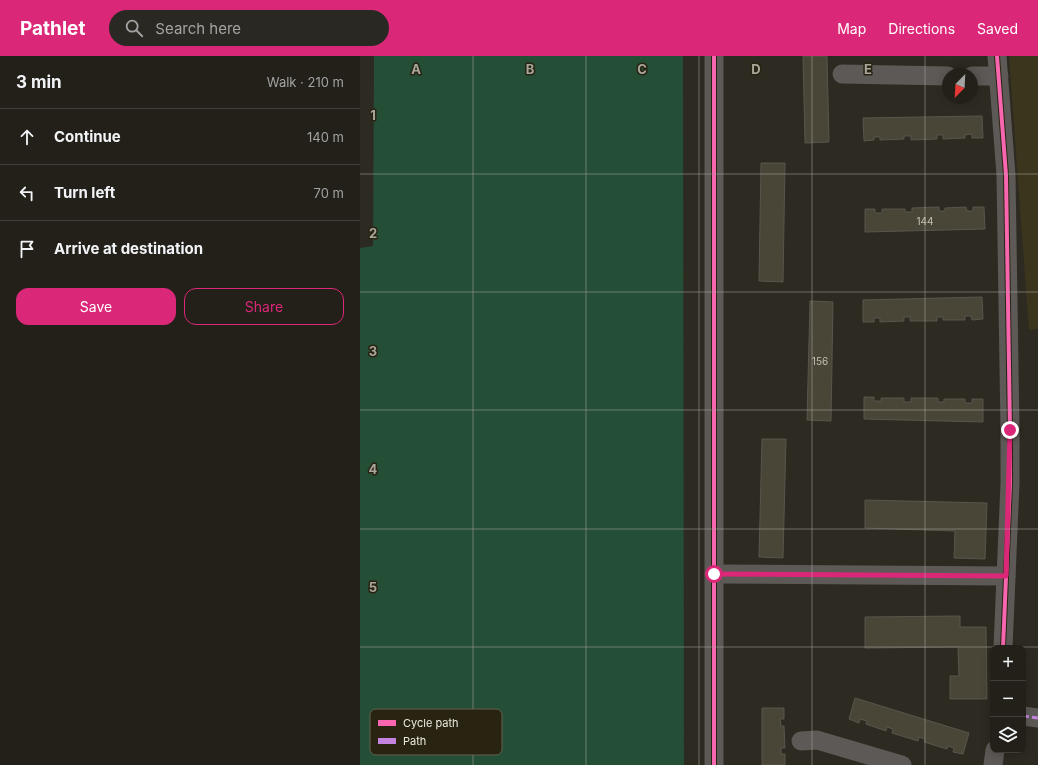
<!DOCTYPE html>
<meta charset="utf-8">
<style>
:root{--surface:#222019;--page:#2a2822;--text:#f1f3f6;--muted:#a2a3a2;--line:#3f3e38;--accent:#db2777}
body{margin:0;font-family:Inter,sans-serif;background:var(--page);color:var(--text)}
.controls{position:absolute;right:12px;bottom:12px;display:grid;overflow:hidden;border-radius:8px;box-shadow:0 2px 10px #0003}
.controls button{width:36px;height:36px;display:grid;place-items:center;padding:0;border:0;border-bottom:1px solid var(--line);background:var(--surface);color:var(--text);font:20px sans-serif}
.compass{position:absolute;left:582px;top:12px;width:36px;height:36px;border-radius:50%;background:var(--surface);box-shadow:0 2px 10px #0003;rotate:204deg}
.stop{position:absolute;width:12px;height:12px;margin:-9px;border:3px solid #db2777;border-radius:50%;background:#fff}
.stop.end{background:#db2777;border-color:#fff;box-shadow:0 1px 4px #0008}
.list{margin:0;padding:0;list-style:none}
h2{display:flex;justify-content:space-between;align-items:center;height:52px;margin:0;padding:0 16px;font-size:17px}
h2 small{font-size:13px;font-weight:400;color:var(--muted)}
.list li{display:grid;grid-template-columns:26px 1fr auto;gap:12px;align-items:center;box-sizing:border-box;height:56px;padding:0 16px;border-top:1px solid var(--line)}
.list b{display:block;font-size:15px;white-space:nowrap}
.list em{font-size:13px;font-style:normal;color:var(--muted)}
.actions{display:flex;gap:8px;padding:12px 16px}
.actions a{flex:1;padding:9px 0;border:1px solid var(--accent);border-radius:12px;text-align:center;font-size:14px;color:var(--accent)}
.actions .main{background:var(--accent);color:#fff}
.icon{flex:none;width:22px;height:22px;fill:none;stroke:currentColor;stroke-width:2;stroke-linecap:round;stroke-linejoin:round}
.map{position:relative;flex:none;width:678px;height:709px;overflow:hidden}
header{display:flex;align-items:center;gap:24px;box-sizing:border-box;height:56px;padding:0 20px;background:var(--accent);color:#fff}
header strong{font-size:19px}
nav{display:flex;gap:22px;margin-inline-start:auto;font-size:14px}
.search{width:280px;height:36px;background:var(--page);display:flex;align-items:center;gap:10px;box-sizing:border-box;padding:0 14px;border-radius:22px;color:var(--muted);font-size:15px}
main{display:flex}
aside{flex:1;background:var(--surface)}
.map>svg:first-child{display:block}
.built{fill:#3c351e}
.green{fill:#254e36}
.building{fill:#4a4637;stroke:#58554e}
.lines{fill:none;stroke-linecap:round;stroke-linejoin:round}
.minor{stroke:#5d5957;stroke-width:19}
.quiet{stroke:#c483df;stroke-width:3;stroke-dasharray:6 3;stroke-linecap:butt}
.cycleway-casing{stroke:#292412;stroke-width:6}
.cycleway{stroke:#f766af;stroke-width:4}
.route{stroke:#db2777;stroke-width:5}
.grid{fill:none;stroke:#a9a69c;stroke-width:1;stroke-opacity:0.55}
.labels{text-anchor:middle;dominant-baseline:central;stroke-width:3;stroke-linejoin:round;paint-order:stroke}
.number-label{font-size:10px;fill:#c4c0b4}
.key{fill:#292412;stroke:#645f4f;stroke-width:1}
.key-label{font-size:11px;fill:#ece9de}
.grid-label{font-size:13px;text-anchor:middle;font-weight:bold;fill:#a9a69c;stroke:#292412;stroke-width:3;stroke-linejoin:round;paint-order:stroke}
</style>
<header>
<strong>Pathlet</strong>
<div class="search"><svg class="icon" aria-label="search" viewBox="0 0 24 24"><circle cx="10" cy="10" r="6"/><path d="M15 15l6 6"/></svg>Search here</div>
<nav><a>Map</a><a>Directions</a><a>Saved</a></nav>
</header>
<main>
<aside>
<h2>3 min<small>Walk · 210 m</small></h2>
<ul class="list">
<li><svg class="icon" aria-label="ahead" viewBox="0 0 24 24"><path d="M12 20V5M6 11l6-6 6 6"/></svg><div><b>Continue</b></div><em>140 m</em></li>
<li><svg class="icon" aria-label="left" viewBox="0 0 24 24"><path d="M17 20v-9H6M10 6l-5 5 5 5"/></svg><div><b>Turn left</b></div><em>70 m</em></li>
<li><svg class="icon" aria-label="arrive" viewBox="0 0 24 24"><path d="M6 21V4h12l-3 4 3 4H6"/></svg><div><b>Arrive at destination</b></div></li>
</ul>
<div class="actions"><a class="main">Save</a><a>Share</a></div>
</aside>
<div class="map">
<svg width="678" height="709" viewBox="0 0 678 709">
<rect width="100%" height="100%" fill="#2d2a21"/>
<polygon class="built" points="649,0 678,0 678,273 669,274"/>
<polygon class="green" points="14,0 323,0 324,709 0,709 0,192 13,190"/>
<g class="building">
<polygon points="443,0 467,0 469,86 445,87"/>
<polygon points="622,60 623,82 612,82 612,78 605,79 605,82 583,83 583,79 577,79 577,83 551,84 551,80 544,80 544,83 520,84 520,81 514,81 514,84 504,85 503,62"/>
<polygon points="401,107 425,107 423,226 399,225"/>
<polygon points="579,151 579,155 585,155 585,152 606,151 607,155 613,155 613,151 624,151 625,173 505,176 505,153 515,153 515,157 522,157 522,153 545,153 545,156 552,156 552,152"/>
<polygon points="622,241 623,263 612,264 611,260 605,260 605,264 583,264 583,261 577,261 577,265 550,265 550,261 544,261 544,265 520,266 520,262 514,262 514,266 503,266 503,244"/>
<polygon points="450,245 473,246 471,365 447,364"/>
<polygon points="504,341 514,341 514,345 521,345 521,342 544,342 544,346 551,346 551,342 578,342 578,346 584,346 584,343 605,343 605,347 612,347 612,343 623,343 623,366 504,363"/>
<polygon points="402,383 426,383 423,502 399,501"/>
<polygon points="505,444 627,447 625,503 594,502 595,475 505,472"/>
<polygon points="600,560 600,571 626,571 627,643 590,643 590,620 599,620 598,591 505,592 505,561"/>
<polygon points="495,642 609,677 603,698 593,696 594,692 588,690 587,693 564,686 565,683 559,681 558,685 532,677 533,673 527,671 526,675 506,668 507,665 500,663 499,667 489,663"/>
<polygon points="402,652 424,652 424,663 420,663 421,670 424,670 425,692 421,692 421,698 425,698 425,709 402,709"/>
</g>
<g class="lines">
<g class="minor">
<polyline points="637,0 646,119 650,374 650,427 643,592"/>
<polyline points="482,18 588,20"/>
<polyline points="612,20 639,20"/>
<polyline points="354,518 646,520"/>
<polyline points="663,660 678,662"/>
<polyline points="441,685 457,684 542,709"/>
<polyline points="354,709 354,0"/>
<polyline points="633,709 635,694"/>
</g>
<polyline class="quiet" points="663,660 678,662"/>
<g class="cycleway-casing">
<g id="cycleway">
<polyline points="637,0 646,119 650,374 650,427 643,592"/>
<polyline points="354,709 354,0"/>
</g>
</g>
<use href="#cycleway" class="cycleway"/>
</g>
<g class="lines">
<polyline class="route" points="354,518 646,520 650,374"/>
</g>
<path class="grid" d="M113,0V709M226,0V709M339,0V709M452,0V709M565,0V709M0,118H678M0,236H678M0,354H678M0,473H678M0,591H678"/>
<g class="labels">
<g class="number-label">
<text x="565" y="165">144</text>
<text x="460" y="305">156</text>
</g>
</g>
<rect x="10" y="653" width="132" height="46" rx="6" class="key"/>
<rect x="18" y="664" width="18" height="6" fill="#f766af"/>
<rect x="18" y="682" width="18" height="6" fill="#c483df"/>
<g class="key-label">
<text x="43" y="671">Cycle path</text>
<text x="43" y="689">Path</text>
</g>
<g class="grid-label">
<text x="56" y="18">A</text>
<text x="170" y="18">B</text>
<text x="282" y="18">C</text>
<text x="396" y="18">D</text>
<text x="508" y="18">E</text>
<text x="13" y="64">1</text>
<text x="13" y="182">2</text>
<text x="13" y="300">3</text>
<text x="13" y="418">4</text>
<text x="13" y="536">5</text>
</g>
</svg>
<div class="controls">
<button>+</button>
<button>−</button>
<button><svg class="icon" aria-label="layers" viewBox="0 0 24 24"><path d="M12 4l9 5-9 5-9-5zM3 14l9 5 9-5"/></svg></button>
</div>
<svg class="compass" viewBox="-18 -18 36 36"><path d="M0-13l5 13h-10z" fill="#e53935"/><path d="M0 13l5-13h-10z" fill="#a2a3a2"/></svg>
<div class="stop" style="left:354px;top:518px"></div>
<div class="stop end" style="left:650px;top:374px"></div>
</div>
</main>
